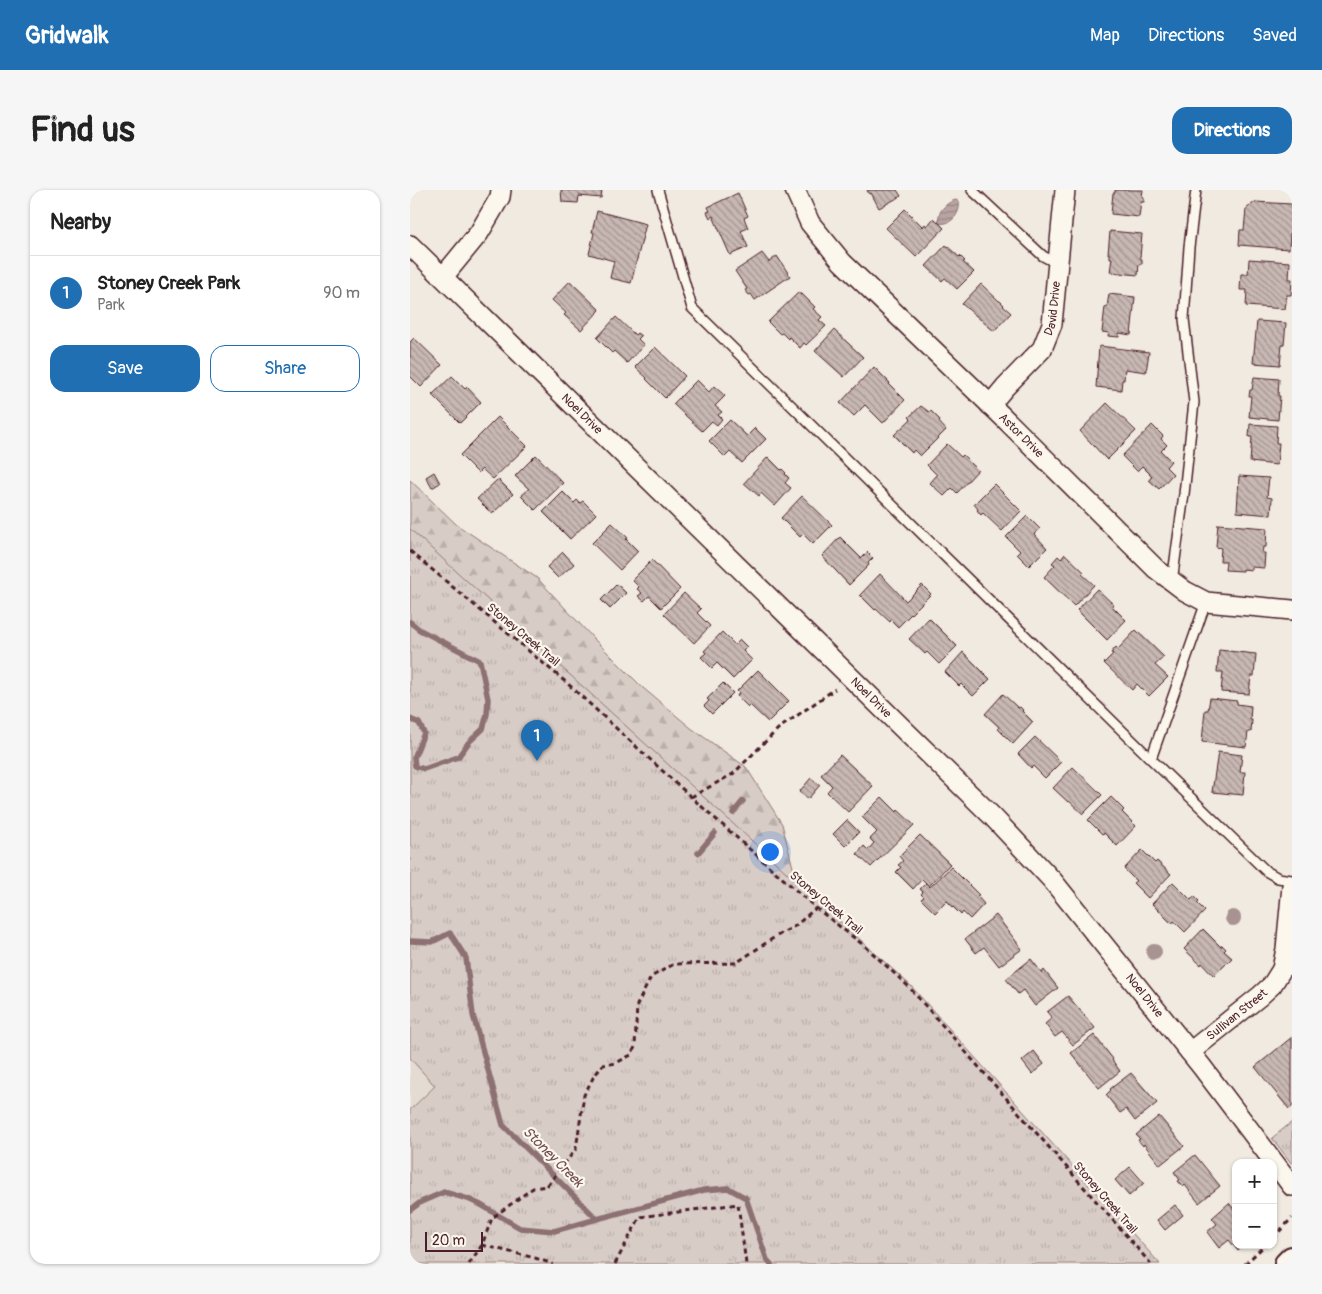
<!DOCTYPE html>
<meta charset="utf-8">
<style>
:root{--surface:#fff;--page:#f6f6f6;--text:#222;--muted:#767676;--line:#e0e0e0;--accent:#1f6fb2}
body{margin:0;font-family:Pangolin,sans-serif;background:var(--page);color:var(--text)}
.controls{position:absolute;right:15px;bottom:15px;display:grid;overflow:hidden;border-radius:10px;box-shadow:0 1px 4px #0004}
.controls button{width:45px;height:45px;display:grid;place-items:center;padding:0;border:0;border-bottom:1px solid var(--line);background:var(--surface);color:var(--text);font:25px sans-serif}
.scale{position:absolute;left:15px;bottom:12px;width:58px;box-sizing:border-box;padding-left:5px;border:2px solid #4a1f2b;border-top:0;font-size:14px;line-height:18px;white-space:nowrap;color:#4a1f2b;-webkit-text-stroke:4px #fbf7ec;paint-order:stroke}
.you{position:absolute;left:359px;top:661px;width:18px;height:18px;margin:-12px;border:4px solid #fff;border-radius:50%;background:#1a73e8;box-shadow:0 0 0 8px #1a73e833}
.badge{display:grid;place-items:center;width:32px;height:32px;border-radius:50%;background:var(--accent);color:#fff;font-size:16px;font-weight:700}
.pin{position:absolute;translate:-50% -41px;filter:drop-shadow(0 1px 2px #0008)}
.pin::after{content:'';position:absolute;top:26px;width:18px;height:15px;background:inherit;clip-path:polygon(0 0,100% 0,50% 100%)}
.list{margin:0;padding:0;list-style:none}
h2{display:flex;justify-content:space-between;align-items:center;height:65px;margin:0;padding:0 20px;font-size:21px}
h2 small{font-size:16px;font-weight:400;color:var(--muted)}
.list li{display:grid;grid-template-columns:32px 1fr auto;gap:15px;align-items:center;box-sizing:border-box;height:75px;padding:0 20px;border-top:1px solid var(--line)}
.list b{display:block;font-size:19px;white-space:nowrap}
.list p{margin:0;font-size:16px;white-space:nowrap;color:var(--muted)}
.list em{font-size:16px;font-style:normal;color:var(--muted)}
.actions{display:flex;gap:10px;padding:15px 20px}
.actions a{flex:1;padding:11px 0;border:1px solid var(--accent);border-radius:15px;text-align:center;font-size:18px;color:var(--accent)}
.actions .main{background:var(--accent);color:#fff}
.map{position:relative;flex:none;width:882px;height:1074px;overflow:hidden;border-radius:15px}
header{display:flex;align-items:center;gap:30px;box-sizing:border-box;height:70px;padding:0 25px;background:var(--accent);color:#fff}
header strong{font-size:24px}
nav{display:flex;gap:28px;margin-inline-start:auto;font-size:18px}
.intro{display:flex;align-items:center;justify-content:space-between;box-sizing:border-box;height:120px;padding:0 30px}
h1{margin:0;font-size:35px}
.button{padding:12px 22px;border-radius:15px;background:var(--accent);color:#fff;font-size:18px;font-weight:700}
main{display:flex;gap:30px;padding:0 30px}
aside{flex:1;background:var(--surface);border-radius:15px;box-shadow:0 1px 4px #0004}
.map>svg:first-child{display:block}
.built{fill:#e4dbd2}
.forest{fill:url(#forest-firs);stroke:#917678}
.park{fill:url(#park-tufts);stroke:#917678}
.water{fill:url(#water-rules);stroke:#8c6f72}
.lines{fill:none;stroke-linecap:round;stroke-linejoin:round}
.stream{stroke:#8c6f72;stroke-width:5.5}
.building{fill:url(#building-back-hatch);stroke:#4a1f2b}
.service-casing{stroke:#4a1f2b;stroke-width:12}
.minor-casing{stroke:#4a1f2b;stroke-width:22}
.tertiary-casing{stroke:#4a1f2b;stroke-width:28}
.path{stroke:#4a1f2b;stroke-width:3;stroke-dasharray:5 4;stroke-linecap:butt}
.service{stroke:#fbf7ec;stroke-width:9}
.minor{stroke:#fbf7ec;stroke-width:19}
.tertiary{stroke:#fbf7ec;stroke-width:24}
.tree{fill:#a89292}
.labels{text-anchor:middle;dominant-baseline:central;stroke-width:4.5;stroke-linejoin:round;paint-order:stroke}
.street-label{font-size:12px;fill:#4a1f2b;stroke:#fbf7ec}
.water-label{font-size:14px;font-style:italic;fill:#704e55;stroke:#fbf7ec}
</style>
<header>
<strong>Gridwalk</strong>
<nav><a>Map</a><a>Directions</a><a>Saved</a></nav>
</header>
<div class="intro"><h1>Find us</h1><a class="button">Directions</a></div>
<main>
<aside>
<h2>Nearby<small></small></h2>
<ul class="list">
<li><span class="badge">1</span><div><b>Stoney Creek Park</b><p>Park</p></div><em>90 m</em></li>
</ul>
<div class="actions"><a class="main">Save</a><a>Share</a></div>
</aside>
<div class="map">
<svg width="882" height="1074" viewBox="0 0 882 1074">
<defs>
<pattern id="forest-firs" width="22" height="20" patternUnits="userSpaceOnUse" patternTransform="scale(1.25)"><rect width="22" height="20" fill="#d8ccc6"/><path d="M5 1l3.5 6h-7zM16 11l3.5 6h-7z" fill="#bbafaa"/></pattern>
<pattern id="park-tufts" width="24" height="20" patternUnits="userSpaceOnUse" patternTransform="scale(1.25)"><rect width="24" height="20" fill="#d8ccc6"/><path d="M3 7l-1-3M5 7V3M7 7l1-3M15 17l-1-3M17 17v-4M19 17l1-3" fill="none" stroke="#bbafaa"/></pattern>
<pattern id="water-rules" width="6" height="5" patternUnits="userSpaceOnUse" patternTransform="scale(1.25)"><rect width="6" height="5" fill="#b8a4a2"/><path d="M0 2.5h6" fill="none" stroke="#988584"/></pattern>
<pattern id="building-back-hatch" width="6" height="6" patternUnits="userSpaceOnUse" patternTransform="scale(1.25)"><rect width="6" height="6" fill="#c8b8b3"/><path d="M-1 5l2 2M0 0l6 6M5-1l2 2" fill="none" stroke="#a49592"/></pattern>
</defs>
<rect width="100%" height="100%" fill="#f0eae0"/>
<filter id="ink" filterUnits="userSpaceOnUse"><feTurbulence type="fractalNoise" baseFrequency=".02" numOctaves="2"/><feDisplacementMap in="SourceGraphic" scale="10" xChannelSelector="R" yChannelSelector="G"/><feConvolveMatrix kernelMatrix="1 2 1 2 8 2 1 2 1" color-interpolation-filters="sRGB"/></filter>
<g filter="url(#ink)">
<polygon class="built" points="0,868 25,896 0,920"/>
<polygon class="forest" points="0,290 47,335 127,388 183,448 233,498 281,538 336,577 372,634 390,705 0,418"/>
<g class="park">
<polygon points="0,339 501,796 750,1074 0,1074 0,920 25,896 0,868"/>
<polygon points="882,932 882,974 862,948"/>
</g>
<path class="water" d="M546,10L549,12C551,23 541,36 529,33C526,23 536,12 546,10Z"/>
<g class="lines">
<g class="stream">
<polyline points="0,432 10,440 70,471 78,509 77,524 73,539 59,552 48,567 14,579 5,576 4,568 14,543 9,533 0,529"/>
<polyline points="323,623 333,611"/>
<polyline points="288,663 305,643"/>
<polyline points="0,751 22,752 40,743 56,768 63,825 93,935 187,1029 294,1000 318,998 336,1008 357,1070 361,1074"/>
<polyline points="0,1020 11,1012 34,1002 58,1009 71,1015 110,1038 144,1041 187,1029"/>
</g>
</g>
<g class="building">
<polygon points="151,0 192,0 191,8 169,6 168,13 152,12"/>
<polygon points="457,0 487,0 491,6 469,18 461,3 459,4"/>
<polygon points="705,0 733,0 732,7 734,7 734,12 731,12 729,27 701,24 703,3 705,3"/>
<polygon points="328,3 338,26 334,28 338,38 331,41 338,57 320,65 303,26 300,28 297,22 300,21 298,17"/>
<polygon points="845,12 881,14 882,16 882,44 880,43 879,59 829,55 830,40 834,40 836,19"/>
<polygon points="495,19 513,37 515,34 517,36 524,28 534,38 506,67 476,38"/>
<polygon points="187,21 236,34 221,93 200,88 204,71 179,64 184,43 182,42"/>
<polygon points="700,41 732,44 730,68 732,69 732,74 729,74 728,85 700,82 702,68 700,68 700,64 698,64"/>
<polygon points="536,55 549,67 550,66 555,71 553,72 564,82 547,99 535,88 532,91 516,76"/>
<polygon points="352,63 359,72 367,66 380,86 345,110 341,104 339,105 335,100 337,99 325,81"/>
<polygon points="839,69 880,72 879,89 882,89 881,105 877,105 875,119 836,116 837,100 830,100 831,84 838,84"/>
<polygon points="160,91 190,120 171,140 154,125 156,123 142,110"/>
<polygon points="571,94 589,111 590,111 594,115 593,116 601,123 584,141 552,114"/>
<polygon points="389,102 391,105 392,104 405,117 403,119 412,127 409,130 416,136 396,155 394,153 390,158 379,147 378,149 372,143 370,144 358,132"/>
<polygon points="699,104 725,107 721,145 709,143 709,147 698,146 699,143 692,142 695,117 697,117"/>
<polygon points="206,127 225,145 227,143 231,146 228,149 234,155 217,173 204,161 202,163 187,148"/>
<polygon points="847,131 876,133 874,155 872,155 870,175 843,173"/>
<polygon points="424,140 453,167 434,187 405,161"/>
<polygon points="4,148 32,175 11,197 0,186 0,152"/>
<polygon points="689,156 739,162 736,182 715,179 714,190 712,190 711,200 686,197"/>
<polygon points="245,157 275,186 255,208 236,189 237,188 225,177"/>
<polygon points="464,177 480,193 479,194 495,210 473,233 455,215 444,226 430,213"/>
<polygon points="42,186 55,199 57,197 71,212 50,233 22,205"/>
<polygon points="844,187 869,189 868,206 870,206 868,230 839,227 841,206 839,206 840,200 842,200"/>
<polygon points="287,190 299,202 304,196 315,206 305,216 312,222 308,225 312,229 307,235 302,231 292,241 263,214"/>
<polygon points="697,213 726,241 697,270 670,241"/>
<polygon points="511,216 519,222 521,221 530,230 529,232 536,240 510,266 504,260 502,263 484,245 501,229 499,227"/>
<polygon points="88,227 117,256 83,289 72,279 68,283 50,265"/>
<polygon points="320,230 337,246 345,238 356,249 332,273 320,262 315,267 299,251"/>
<polygon points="840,234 867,236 866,253 869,253 867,275 840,272 842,247 839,247"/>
<polygon points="742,235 753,246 751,249 757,255 751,261 761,271 756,277 763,284 749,299 739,290 742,286 732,276 727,281 712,266"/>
<polygon points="537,254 551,267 553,265 568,280 547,303 542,298 534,306 520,293 527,285 517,275"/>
<polygon points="126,265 153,293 125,320 111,306 119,299 105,286"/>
<polygon points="358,267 371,280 372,279 376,283 375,284 379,288 375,293 381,298 365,316 351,303 349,306 334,293"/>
<polygon points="24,282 30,293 22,298 16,287"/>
<polygon points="829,286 859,288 857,307 862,308 861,325 827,322"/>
<polygon points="88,289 103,304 82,324 67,309"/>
<polygon points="584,294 611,321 592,341 573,323 571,325 567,320 568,319 564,314"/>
<polygon points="153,302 164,313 167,310 170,313 173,311 186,324 160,349 133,322"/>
<polygon points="392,306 422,335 403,354 393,344 390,347 371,328"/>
<polygon points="617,326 630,339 624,344 637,358 619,376 607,364 610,361 596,347"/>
<polygon points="202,333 218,348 216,349 228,361 210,380 182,353"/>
<polygon points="808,334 857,338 856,357 853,357 852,363 855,363 854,378 842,377 842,380 833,379 833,381 815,380 816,371 810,371 811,358 806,357"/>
<polygon points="430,347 451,368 457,362 463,368 458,373 459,375 439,395 412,366"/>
<polygon points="153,362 164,374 148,388 137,377"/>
<polygon points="655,364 674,382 672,384 684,395 664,416 634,387 645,375 642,373 648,366 651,369"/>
<polygon points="242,370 270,399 251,418 239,406 234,411 228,406 232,403 227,399 229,397 222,390"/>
<polygon points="470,384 496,411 512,395 521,404 488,437 481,430 480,432 466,419 465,420 450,405"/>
<polygon points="207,394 216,403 200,419 191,410"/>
<polygon points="687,399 703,414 702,416 716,430 697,450 667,420"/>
<polygon points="274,403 291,419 287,423 300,436 284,453 254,424"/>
<polygon points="519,428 547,456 529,474 517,462 515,464 499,449"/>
<polygon points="726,440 754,467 745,475 758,487 739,506 727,494 722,500 694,473 703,464 701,463 706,457 708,459"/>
<polygon points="312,442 325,455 330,450 337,457 333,461 342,470 323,489 307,473 302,478 291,467 296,463 294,461"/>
<polygon points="809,460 846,464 844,486 841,486 839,504 811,502 813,482 807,482"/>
<polygon points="553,462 580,489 563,506 551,494 549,496 535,482"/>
<polygon points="348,480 379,511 358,532 340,515 338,517 327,506 329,503 327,501"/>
<polygon points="313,493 323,503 302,524 294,516 299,511 297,509"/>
<polygon points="593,504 608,518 610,517 613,520 612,521 623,532 603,554 588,539 589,537 575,524"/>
<polygon points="800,508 827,511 827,514 841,516 840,530 842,530 841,542 838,542 836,557 792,552 795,520 798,520"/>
<polygon points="625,547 651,572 635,588 623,576 621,578 608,564"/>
<polygon points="808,562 832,565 830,582 835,582 833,605 802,602"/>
<polygon points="430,565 463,596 438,622 417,602 422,596 411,585"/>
<polygon points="663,577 692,605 673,624 659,611 658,612 643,598"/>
<polygon points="401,588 410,595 398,609 389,602"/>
<polygon points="472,607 487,622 488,620 504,635 461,677 447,664 454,656 458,660 464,653 460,649 467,642 452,627"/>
<polygon points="701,607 714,620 712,622 726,636 707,656 694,643 692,644 678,630"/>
<polygon points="437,630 449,642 435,656 423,644"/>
<polygon points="510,645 540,674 519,696 512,689 503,699 486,682 491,677 488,675 493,671 489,666"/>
<polygon points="732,660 745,673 747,671 761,684 738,708 723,693 726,691 714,679"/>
<polygon points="541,677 569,705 567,706 574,714 560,729 553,722 551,725 537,711 525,723 511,709 514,707 511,704 513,702 510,699 516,693 520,697"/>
<polygon points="763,692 781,710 784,706 789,711 787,713 795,721 775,742 764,731 762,734 742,714"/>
<polygon points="586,725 612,759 589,776 574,757 566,763 555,749"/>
<polygon points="793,739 811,757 812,755 816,759 814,761 822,768 804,786 792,773 791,775 774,759"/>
<polygon points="621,769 632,783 634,780 648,798 625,816 613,800 608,804 596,789"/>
<polygon points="658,806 685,838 663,855 652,842 645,847 635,834 642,828 637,822"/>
<polygon points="684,845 703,869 702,870 710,881 689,898 661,863"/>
<polygon points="882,847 882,917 879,919 845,877"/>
<polygon points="624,861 634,874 622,884 612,871"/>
<polygon points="721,883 747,913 725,931 716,919 710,923 696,905 701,900 700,899"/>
<polygon points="749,926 774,956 750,975 734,954 733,956 728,950 730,949 726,945"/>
<polygon points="785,965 810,996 789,1013 775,995 773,997 768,991 770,990 764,982"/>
<polygon points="720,977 734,993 719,1006 705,990"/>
<polygon points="819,1013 826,1022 826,1055 835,1055 828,1061 819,1050 809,1058 797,1042 807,1034 802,1028"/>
<polygon points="765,1015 773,1025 755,1040 747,1030"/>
</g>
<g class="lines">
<g class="service-casing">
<g id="service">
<polyline points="248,0 282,118 741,569 796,412"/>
<polyline points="562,0 633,66 648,74"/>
<polyline points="762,392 774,304 784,212 774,129 779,57 786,0"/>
<polyline points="741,569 856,681 868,688 882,690"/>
</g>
</g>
<g class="minor-casing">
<g id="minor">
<path id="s1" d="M385,0L400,33L432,72L592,226L746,379L775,401L796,412L882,420"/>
<path id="s2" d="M0,55L583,627L642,690L792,877L882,996"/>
<polyline points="33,87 69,43 90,7 91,0"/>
<path id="s3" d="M580,215L595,197L632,159L642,134L655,0"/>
<path id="s4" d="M780,862L850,806L862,795L872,779L876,759L882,696"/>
</g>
</g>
<g class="tertiary-casing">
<polyline id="tertiary" points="877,1074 882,1069"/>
</g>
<g class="path">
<polyline points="0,361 158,494 281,607 406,718 456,757 499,797 741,1074"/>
<polyline points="281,607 323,584 368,539 425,499"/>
<polyline points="863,1048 882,1028"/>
<polyline points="72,1055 125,1068 143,1074"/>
<polyline points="59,1074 72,1055 82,1028 123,998 137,996 166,959 174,905 184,886 193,875 206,873 221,865 225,857 227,815 241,787 264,774 326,773 365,747 385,736 406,718"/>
<polyline points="205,1074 230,1027 328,1014 336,1074"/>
<polyline points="835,1074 855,1055"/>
</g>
<use href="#service" class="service"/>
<use href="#minor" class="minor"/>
<use href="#tertiary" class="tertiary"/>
</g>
<g class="tree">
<circle cx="823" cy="728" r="8"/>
<circle cx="744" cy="762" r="8"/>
</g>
</g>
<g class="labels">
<g class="street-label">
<text stroke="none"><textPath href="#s3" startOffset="119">David Drive</textPath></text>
<text stroke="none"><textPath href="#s2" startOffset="241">Noel Drive</textPath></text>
<text stroke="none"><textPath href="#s1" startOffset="336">Astor Drive</textPath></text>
<text transform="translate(113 445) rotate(40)">Stoney Creek Trail</text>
<text stroke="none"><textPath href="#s2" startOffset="646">Noel Drive</textPath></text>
<text transform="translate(416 713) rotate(40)">Stoney Creek Trail</text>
<text stroke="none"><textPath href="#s2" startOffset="1051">Noel Drive</textPath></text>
<text stroke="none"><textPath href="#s4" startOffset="60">Sullivan Street</textPath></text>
<text transform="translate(695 1008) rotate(49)">Stoney Creek Trail</text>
</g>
<g class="water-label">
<text transform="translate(143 967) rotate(45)">Stoney Creek</text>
</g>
</g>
</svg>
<div class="controls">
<button>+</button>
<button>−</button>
</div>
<div class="scale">20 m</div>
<div class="you"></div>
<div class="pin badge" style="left:127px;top:571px">1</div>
</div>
</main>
